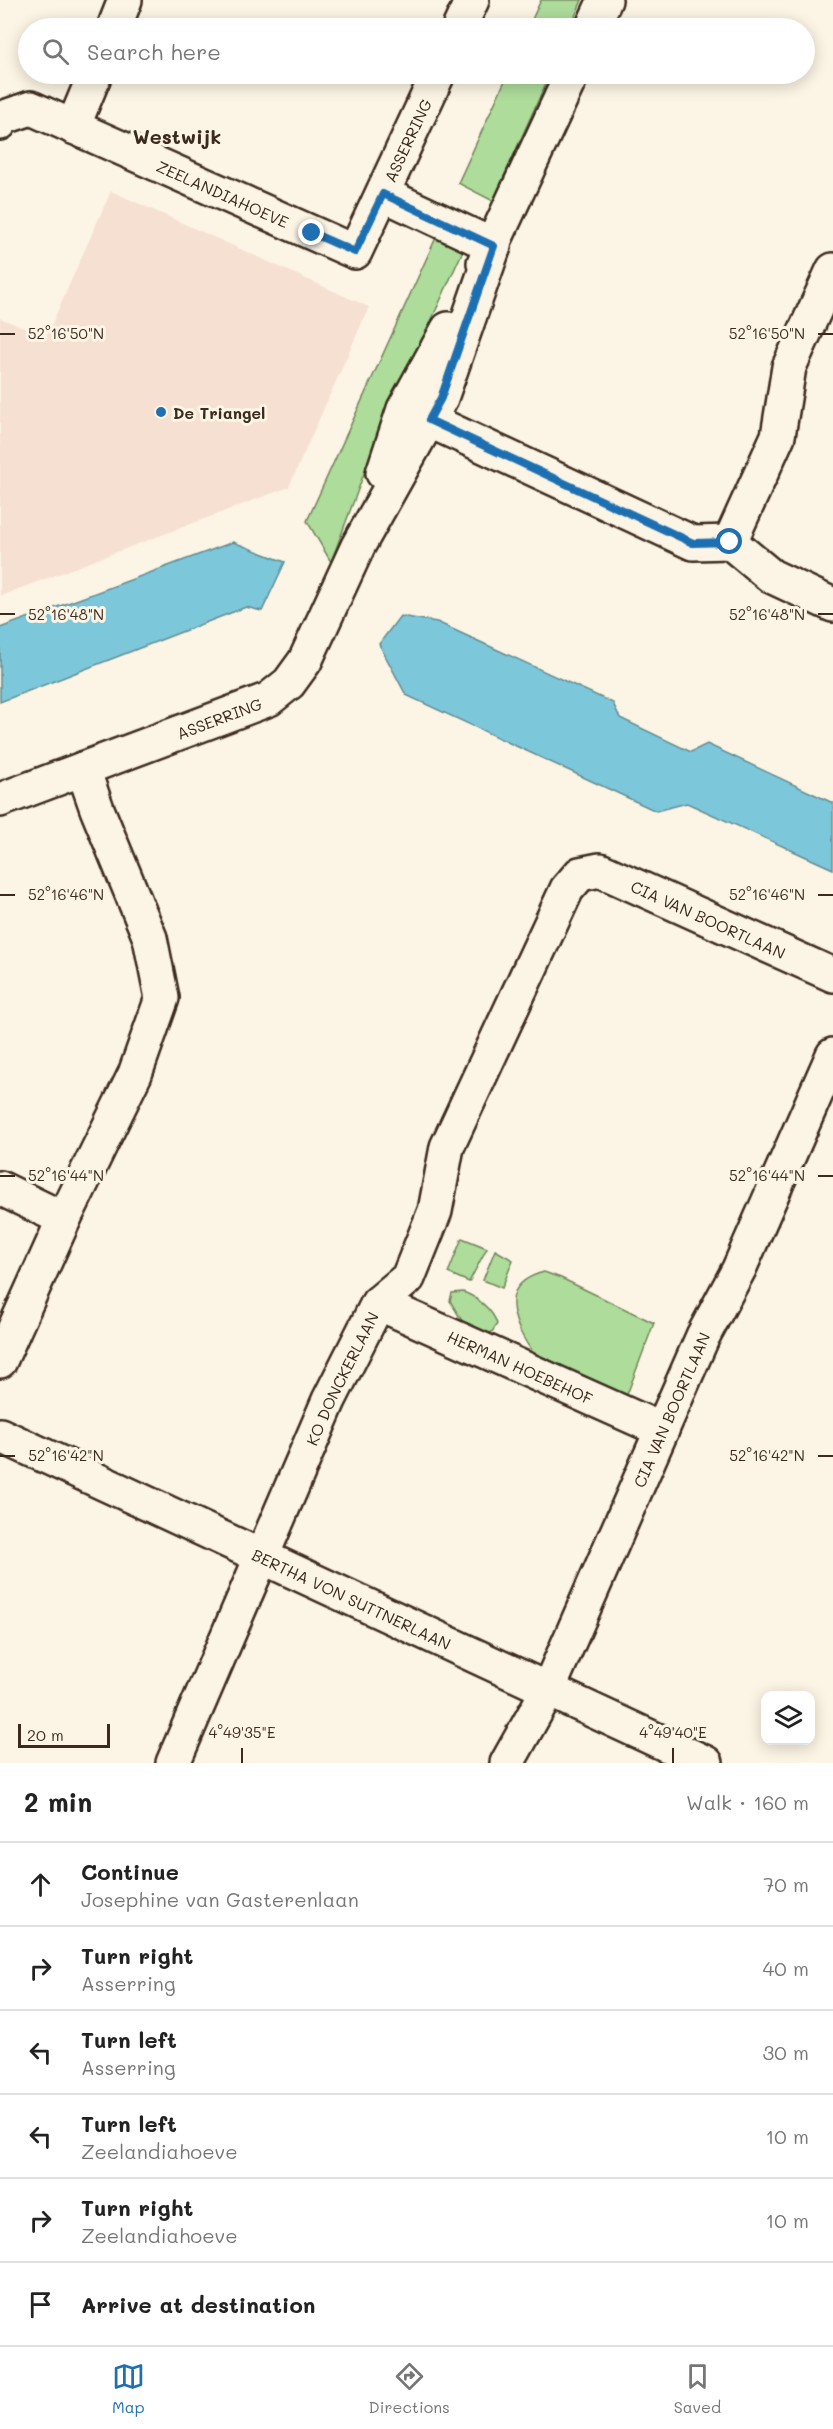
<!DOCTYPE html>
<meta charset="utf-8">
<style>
:root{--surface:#fff;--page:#f6f6f6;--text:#222;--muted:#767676;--line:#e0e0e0;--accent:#1f6fb2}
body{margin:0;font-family:Mali,sans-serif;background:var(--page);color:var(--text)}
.controls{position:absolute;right:18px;bottom:18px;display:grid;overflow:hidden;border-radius:12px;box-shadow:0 3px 15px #0003}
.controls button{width:54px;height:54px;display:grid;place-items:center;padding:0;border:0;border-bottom:2px solid var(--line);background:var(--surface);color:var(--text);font:30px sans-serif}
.scale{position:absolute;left:18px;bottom:15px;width:92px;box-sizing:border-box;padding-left:6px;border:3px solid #3b2a1e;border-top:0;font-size:16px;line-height:21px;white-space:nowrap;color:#3b2a1e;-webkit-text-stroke:4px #fcf5e5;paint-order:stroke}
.stop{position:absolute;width:18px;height:18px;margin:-14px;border:4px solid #1f6fb2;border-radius:50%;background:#fff}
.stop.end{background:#1f6fb2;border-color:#fff;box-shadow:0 2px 6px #0008}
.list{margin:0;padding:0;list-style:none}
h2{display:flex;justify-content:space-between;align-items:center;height:78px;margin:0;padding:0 24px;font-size:26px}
h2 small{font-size:20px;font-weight:400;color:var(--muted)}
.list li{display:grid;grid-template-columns:39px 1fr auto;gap:18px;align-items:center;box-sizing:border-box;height:84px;padding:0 24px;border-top:2px solid var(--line)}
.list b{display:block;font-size:22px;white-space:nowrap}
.list p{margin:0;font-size:20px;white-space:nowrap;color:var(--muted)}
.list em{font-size:20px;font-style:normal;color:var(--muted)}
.icon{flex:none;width:33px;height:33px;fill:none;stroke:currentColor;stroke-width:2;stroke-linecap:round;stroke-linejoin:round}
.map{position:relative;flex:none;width:833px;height:1763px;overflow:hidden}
.search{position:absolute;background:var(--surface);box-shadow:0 3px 15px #0003;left:18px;right:18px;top:18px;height:66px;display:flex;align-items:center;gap:15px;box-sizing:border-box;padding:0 21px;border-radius:33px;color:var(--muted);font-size:22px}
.sheet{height:582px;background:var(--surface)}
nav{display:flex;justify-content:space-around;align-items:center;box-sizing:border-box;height:84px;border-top:2px solid var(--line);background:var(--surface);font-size:16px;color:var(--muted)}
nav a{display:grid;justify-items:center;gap:3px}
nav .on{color:var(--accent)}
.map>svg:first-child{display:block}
.built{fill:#f6e0d2}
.green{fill:#addc9b;stroke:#74835c;stroke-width:1.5}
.water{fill:#7bc8da;stroke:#61898f;stroke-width:1.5}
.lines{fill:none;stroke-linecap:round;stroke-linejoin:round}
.minor-casing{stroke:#3b2a1e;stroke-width:38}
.minor{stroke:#fcf5e5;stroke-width:33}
.route{stroke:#1f6fb2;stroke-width:8}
.ticks{fill:none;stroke:#3b2a1e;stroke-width:2}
.poi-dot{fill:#1f6fb2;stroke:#fcf5e5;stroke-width:2}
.labels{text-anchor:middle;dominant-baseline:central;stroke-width:6;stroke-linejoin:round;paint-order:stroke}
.street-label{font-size:16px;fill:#3b2a1e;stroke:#fcf5e5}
.poi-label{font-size:16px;font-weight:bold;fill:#3b2a1e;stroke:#fcf5e5;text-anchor:start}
.quarter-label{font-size:20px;font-weight:bold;fill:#3b2a1e;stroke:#fcf5e5}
.ticks-label{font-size:15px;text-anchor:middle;fill:#3b2a1e;stroke:#fcf5e5;stroke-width:6;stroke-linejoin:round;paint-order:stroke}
</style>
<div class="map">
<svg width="833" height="1763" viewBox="0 0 833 1763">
<rect width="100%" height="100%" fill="#fcf5e5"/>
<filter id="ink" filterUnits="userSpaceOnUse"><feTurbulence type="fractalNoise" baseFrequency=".0167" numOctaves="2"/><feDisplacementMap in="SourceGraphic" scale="12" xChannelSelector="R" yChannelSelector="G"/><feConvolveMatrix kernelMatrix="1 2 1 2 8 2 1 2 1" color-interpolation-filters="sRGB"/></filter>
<g filter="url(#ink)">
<polygon class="built" points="111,191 369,307 289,487 0,596 0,318 46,337"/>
<g class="green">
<polygon points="541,0 582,0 570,28 528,28"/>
<polygon points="508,74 550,74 493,201 458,183"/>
<polygon points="439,231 466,244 375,444 331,562 307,521"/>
<polygon points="462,1238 487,1248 469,1282 448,1273"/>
<polygon points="495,1250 513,1260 502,1288 483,1280"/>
<path d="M544,1272L561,1278L654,1323L625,1400C599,1387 562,1372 538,1357C531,1352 524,1339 520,1331C507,1301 510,1281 544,1272Z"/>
<path d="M463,1292C477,1297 493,1310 497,1324L492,1332L485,1336L465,1326L450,1301L452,1293Z"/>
</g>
<g class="water">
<polygon points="233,542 285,562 262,611 246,607 0,702 0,628"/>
<polygon points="400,616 437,622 613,703 620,718 691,752 707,744 833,803 833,869 687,803 656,811 406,695 379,644"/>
</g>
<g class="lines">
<g class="minor-casing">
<g id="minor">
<polyline points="114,28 125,0"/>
<polyline points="459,28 472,0"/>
<polyline points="592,28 605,0"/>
<path id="s1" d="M0,123L2,118L31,108L355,252L438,74"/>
<polyline points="73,127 95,74"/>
<polyline points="383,194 494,246"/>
<polyline points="484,263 572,74"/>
<polyline points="409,411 693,543 730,542 771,576 833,605"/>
<polyline points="383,473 404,409 448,329"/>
<polyline points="730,542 778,436 789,367 833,270"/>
<path id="s2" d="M0,800L269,699L289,683L305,661L358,546L441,398L494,246"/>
<polyline points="0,1188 64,1219"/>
<path id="s3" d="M378,1303L662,1430"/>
<polyline points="0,1361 64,1219 135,1074 162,998 150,938 97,809 83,769"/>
<path id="s4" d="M0,1435L706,1763"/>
<path id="s5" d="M173,1763L329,1400L378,1303L408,1278L435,1211L447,1147L567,889L580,874L600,870L833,975"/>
<path id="s6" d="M507,1763L548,1690L703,1336L739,1269L833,1055"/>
</g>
</g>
<use href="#minor" class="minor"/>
</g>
</g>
<g class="lines" filter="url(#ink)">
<polyline class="route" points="312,233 355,252 383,194 494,246 441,398 429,420 693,543 730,542"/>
</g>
<path class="ticks" d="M0,334H15M818,334H833M0,614H15M818,614H833M0,895H15M818,895H833M0,1176H15M818,1176H833M0,1456H15M818,1456H833M242,1748V1763M673,1748V1763"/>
<circle class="poi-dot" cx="161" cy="412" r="6"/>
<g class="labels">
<g class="street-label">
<text stroke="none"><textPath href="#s1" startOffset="514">ASSERRING</textPath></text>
<text stroke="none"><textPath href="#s1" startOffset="246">ZEELANDIAHOEVE</textPath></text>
<text stroke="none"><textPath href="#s2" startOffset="234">ASSERRING</textPath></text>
<text stroke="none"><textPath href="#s5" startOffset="1124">CIA VAN BOORTLAAN</textPath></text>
<text stroke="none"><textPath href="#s3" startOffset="156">HERMAN HOEBEHOF</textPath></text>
<text stroke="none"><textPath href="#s5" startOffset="420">KO DONCKERLAAN</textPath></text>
<text stroke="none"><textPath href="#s6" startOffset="390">CIA VAN BOORTLAAN</textPath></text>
<text stroke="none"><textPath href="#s4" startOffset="388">BERTHA VON SUTTNERLAAN</textPath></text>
</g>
<g class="poi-label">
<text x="173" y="412">De Triangel</text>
</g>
<g class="quarter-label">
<text x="177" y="136">Westwijk</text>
</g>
</g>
<g class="ticks-label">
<text x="66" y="339">52°16'50"N</text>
<text x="767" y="339">52°16'50"N</text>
<text x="66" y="620">52°16'48"N</text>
<text x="767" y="620">52°16'48"N</text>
<text x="66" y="900">52°16'46"N</text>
<text x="767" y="900">52°16'46"N</text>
<text x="66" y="1181">52°16'44"N</text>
<text x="767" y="1181">52°16'44"N</text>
<text x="66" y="1461">52°16'42"N</text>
<text x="767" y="1461">52°16'42"N</text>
<text x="242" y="1738">4°49'35"E</text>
<text x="673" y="1738">4°49'40"E</text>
</g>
</svg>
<div class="controls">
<button><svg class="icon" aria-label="layers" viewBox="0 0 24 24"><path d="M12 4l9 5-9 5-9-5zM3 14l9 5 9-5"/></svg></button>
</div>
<div class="scale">20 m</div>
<div class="stop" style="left:730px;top:542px"></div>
<div class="stop end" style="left:312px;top:233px"></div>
<div class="search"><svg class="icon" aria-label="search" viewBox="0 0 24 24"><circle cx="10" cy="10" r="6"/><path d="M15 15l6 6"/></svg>Search here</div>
</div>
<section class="sheet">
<h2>2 min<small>Walk · 160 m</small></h2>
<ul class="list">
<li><svg class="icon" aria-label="ahead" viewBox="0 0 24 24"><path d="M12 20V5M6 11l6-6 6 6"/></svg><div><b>Continue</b><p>Josephine van Gasterenlaan</p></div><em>70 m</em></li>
<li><svg class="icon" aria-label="right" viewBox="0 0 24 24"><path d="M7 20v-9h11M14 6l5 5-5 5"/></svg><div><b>Turn right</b><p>Asserring</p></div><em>40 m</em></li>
<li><svg class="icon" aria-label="left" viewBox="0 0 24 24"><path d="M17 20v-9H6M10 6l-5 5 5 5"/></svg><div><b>Turn left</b><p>Asserring</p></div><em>30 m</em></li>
<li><svg class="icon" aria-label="left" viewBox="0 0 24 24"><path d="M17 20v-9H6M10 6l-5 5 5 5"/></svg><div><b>Turn left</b><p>Zeelandiahoeve</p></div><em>10 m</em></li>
<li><svg class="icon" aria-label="right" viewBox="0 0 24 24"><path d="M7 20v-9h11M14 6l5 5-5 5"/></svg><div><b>Turn right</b><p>Zeelandiahoeve</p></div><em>10 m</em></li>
<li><svg class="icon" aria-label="arrive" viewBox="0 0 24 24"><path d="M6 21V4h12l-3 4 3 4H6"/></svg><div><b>Arrive at destination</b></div></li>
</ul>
</section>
<nav>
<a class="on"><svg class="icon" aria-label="map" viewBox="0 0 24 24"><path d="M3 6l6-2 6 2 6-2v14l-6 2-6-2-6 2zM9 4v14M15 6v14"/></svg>Map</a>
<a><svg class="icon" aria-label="directions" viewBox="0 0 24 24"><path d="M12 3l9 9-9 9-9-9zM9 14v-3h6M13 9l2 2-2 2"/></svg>Directions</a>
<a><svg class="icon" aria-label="saved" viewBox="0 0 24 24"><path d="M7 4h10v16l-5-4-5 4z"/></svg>Saved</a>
</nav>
